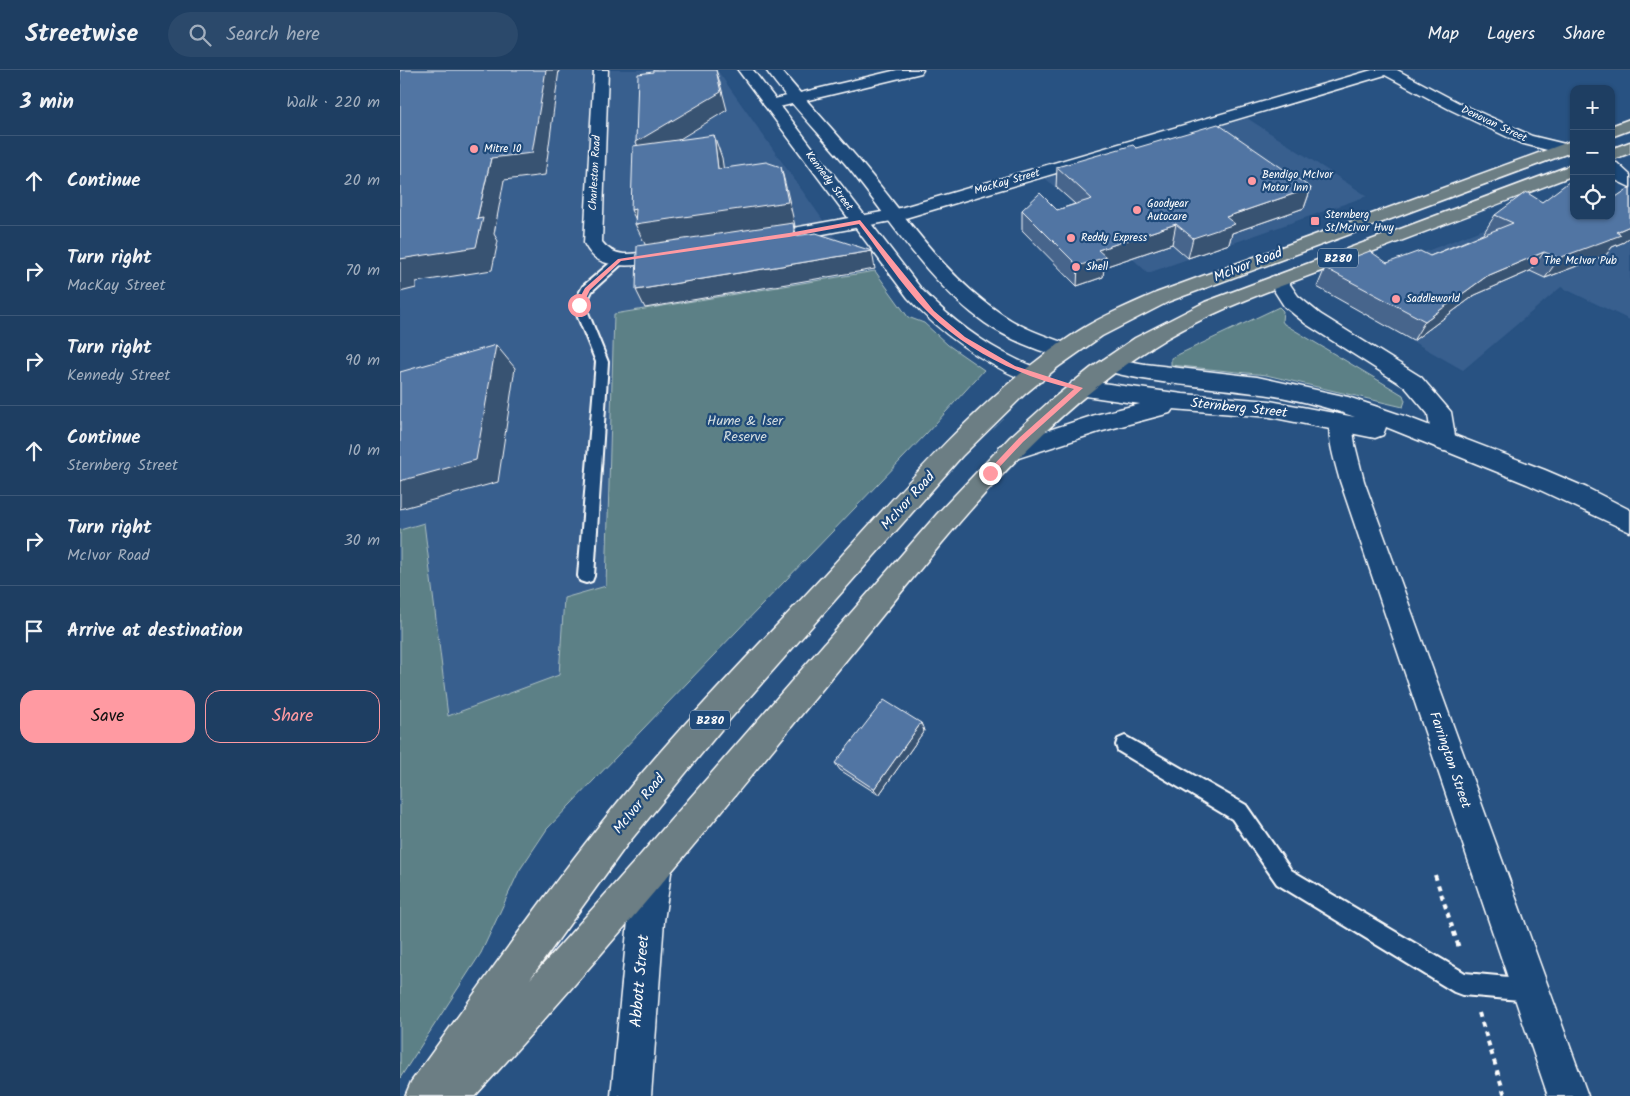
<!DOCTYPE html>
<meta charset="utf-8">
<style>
:root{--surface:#1e3e62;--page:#2b496b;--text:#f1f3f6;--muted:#a1aebe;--line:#3c5777;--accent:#ff9aa2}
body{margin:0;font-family:Kalam,sans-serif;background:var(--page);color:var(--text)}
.controls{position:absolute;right:15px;top:15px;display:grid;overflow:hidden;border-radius:10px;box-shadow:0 1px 4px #0004}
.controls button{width:45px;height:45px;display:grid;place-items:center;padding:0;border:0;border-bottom:1px solid var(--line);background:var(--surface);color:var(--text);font:25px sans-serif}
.stop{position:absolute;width:15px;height:15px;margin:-11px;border:4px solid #ff9aa2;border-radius:50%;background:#fff}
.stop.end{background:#ff9aa2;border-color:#fff;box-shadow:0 1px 5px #0008}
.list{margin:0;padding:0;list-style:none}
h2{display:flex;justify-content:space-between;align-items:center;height:65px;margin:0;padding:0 20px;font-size:21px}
h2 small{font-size:16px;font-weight:400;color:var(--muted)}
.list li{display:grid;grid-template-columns:32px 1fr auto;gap:15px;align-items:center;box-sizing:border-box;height:90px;padding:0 20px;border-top:1px solid var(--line)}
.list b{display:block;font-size:19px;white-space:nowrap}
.list p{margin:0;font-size:16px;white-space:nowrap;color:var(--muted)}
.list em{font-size:16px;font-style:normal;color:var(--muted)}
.actions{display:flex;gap:10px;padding:15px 20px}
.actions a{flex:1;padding:11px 0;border:1px solid var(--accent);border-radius:15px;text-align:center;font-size:18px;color:var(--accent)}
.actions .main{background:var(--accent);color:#111}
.icon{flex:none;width:28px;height:28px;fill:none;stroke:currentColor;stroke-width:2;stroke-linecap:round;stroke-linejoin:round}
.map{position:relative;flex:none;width:1230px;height:1026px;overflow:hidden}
header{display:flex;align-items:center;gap:30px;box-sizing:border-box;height:70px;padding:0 25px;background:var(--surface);border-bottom:1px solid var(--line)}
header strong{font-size:24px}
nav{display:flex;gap:28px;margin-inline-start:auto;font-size:18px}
.search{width:350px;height:45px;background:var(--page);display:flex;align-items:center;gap:12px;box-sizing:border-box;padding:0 18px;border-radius:28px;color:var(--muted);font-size:19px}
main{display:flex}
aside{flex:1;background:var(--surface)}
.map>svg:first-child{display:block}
.built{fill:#385f8e}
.green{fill:#5b8086;stroke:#adc0c2}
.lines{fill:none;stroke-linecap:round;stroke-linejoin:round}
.service-casing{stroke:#fff;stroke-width:4}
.minor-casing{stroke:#fff;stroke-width:3}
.tertiary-casing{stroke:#fff;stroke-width:3}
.primary-casing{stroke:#fff;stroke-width:3}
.path{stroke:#fff;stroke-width:4;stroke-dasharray:5 5;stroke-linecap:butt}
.service{fill:#1f4a7a;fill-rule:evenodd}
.minor{fill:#1f4a7a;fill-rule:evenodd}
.tertiary{fill:#1f4a7a;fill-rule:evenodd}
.primary{fill:#6c7e84;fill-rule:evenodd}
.wall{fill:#46658c;stroke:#fff}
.shaded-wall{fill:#395272;stroke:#fff}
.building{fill:#5175a3;stroke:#fff}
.route{fill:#ff9aa2}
.poi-dot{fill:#ff9aa2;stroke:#1f4a7a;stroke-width:2}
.labels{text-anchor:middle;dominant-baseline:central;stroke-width:4.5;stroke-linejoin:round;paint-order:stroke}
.far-street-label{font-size:11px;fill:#fff;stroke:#1f4a7a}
.far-poi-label{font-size:11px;fill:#fff;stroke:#1f4a7a;text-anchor:start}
.shield{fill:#1f4a7a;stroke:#bcc9d7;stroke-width:1}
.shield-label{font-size:12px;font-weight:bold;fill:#fff}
.street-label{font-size:14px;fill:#fff;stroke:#1f4a7a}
.park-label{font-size:14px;fill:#d6dfe1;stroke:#1f4a7a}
.near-street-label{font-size:16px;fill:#fff;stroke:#1f4a7a}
</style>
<header>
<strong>Streetwise</strong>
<div class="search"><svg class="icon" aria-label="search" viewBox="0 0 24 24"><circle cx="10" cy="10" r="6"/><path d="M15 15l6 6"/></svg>Search here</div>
<nav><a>Map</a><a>Layers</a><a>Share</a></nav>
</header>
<main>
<aside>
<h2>3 min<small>Walk · 220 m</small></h2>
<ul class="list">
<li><svg class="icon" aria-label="ahead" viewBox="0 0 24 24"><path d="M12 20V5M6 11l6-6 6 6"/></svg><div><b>Continue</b></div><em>20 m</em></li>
<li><svg class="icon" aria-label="right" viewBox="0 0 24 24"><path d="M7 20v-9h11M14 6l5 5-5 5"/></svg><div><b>Turn right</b><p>MacKay Street</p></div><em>70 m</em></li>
<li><svg class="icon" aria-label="right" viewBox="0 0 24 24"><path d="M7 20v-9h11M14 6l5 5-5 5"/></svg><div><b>Turn right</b><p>Kennedy Street</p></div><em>90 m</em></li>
<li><svg class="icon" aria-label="ahead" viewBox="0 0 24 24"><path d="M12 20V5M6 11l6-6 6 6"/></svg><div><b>Continue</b><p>Sternberg Street</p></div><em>10 m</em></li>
<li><svg class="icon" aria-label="right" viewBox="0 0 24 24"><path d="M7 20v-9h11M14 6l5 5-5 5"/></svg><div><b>Turn right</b><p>McIvor Road</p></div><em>30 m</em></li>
<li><svg class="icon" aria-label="arrive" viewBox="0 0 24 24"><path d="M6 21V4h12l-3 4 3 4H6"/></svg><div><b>Arrive at destination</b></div></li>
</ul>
<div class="actions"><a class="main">Save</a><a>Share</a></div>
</aside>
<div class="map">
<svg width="1230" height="1026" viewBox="0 0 1230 1026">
<rect width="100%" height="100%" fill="#285282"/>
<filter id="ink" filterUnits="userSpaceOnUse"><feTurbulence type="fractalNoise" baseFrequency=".02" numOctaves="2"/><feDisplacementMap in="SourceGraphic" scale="10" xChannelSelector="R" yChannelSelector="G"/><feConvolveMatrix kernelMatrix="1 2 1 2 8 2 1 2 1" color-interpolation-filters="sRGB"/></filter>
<g filter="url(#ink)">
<g class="built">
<polygon points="0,0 317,0 461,204 214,244 206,517 164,529 159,605 48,647 24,453 0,460"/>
<polygon points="847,48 967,126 748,203 645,108"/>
<polygon points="1174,124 1174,146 1211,146 1230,143 1230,250 1161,217 1063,300 924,221"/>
</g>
<g class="green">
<polygon points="475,201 508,247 524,253 548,275 584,300 526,364 147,759 119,801 81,883 0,1008 0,460 24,453 48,646 159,605 164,528 206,516 214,244"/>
<polygon points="879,237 883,241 882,251 884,254 1003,325 1005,331 1003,337 866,305 771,295 771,288"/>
</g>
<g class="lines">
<g class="service-casing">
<g id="service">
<polygon points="220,187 224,188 226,190 224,192 192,221 185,235 208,292 194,506 192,511 186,513 180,511 178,506 196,292 173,235 183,216 216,188"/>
<polygon points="725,666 846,735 891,800 1065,903 1131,909 1139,912 1142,920 1139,928 1131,931 1062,925 1054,922 877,814 832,749 718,681 716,675 718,669"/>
</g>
</g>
<g class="minor-casing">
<g id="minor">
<path d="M194,0H208L202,172C222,198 255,173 280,179L283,183L280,187C257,193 212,203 193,186C189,182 186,177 184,173Z"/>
<polygon points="497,0 523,0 521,3 371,39 366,37 363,34 366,31"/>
<polygon points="972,0 997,0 1059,33 1132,66 1169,75 1171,79 1169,83 1163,84 1120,73 1049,39 985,5 502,149 360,176 353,174 351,170 353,166 360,164 493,140"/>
<polygon points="1211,92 1217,93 1230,105 1230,117 1211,108"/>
<polygon points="878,205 885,207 898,226 920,244 1021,307 1051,342 1056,372 1052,378 1044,381 1036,378 1032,372 1028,344 1005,317 906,254 884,236 868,211 871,207"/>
<path d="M940,345L948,347L952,353L955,375L964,411L1188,1026H1148L940,411C936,395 924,361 932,347Z"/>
<polygon points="255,779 267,784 272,796 264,851 251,1026 211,1026 228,851 238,796 243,784"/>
</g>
</g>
<g class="tertiary-casing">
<g id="tertiary">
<path d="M338,0H353L522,220C550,248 580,272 616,289C625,294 639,297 645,306L642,311L634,314L626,311C580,291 542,265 508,228Z"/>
<path d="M366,0H381C409,35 440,66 468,101C509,150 546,207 600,243C622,259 648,267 673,276L676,281L673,286L665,288C638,281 608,269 585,253C528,213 490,149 447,96C420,64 390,34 366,0Z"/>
<path d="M711,288L745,294L857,307L948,327L1007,347L1145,400L1187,418L1230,440V462L1127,414L986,357L983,365L975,368L870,347L773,339L770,343L699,362L609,391L600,388L597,382L600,376L695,345L740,334L672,324L669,318L672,312L680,310L783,324L870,331L955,347C923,336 888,327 854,323C804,316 752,314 703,300L700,295L703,290Z"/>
</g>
</g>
<g class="primary-casing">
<g id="primary">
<polygon points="1230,49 1230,60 1211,67 1211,56"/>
<path d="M1174,70V81L770,231L702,266L658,297L625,324L562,386L325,655L226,776L130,909L236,790L537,444L610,367L650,331L691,298L735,268L805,232L1174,94V105C1094,136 1013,166 932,197C871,220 807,242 751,278C624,359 533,485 439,599C320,744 202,888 75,1026H5L11,1012C83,912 153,811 231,716C292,643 359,575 424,505C503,419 579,326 677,262C702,246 729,235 756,223Z"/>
<polygon points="1230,72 1230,83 1211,90 1211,79"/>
</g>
</g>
<g class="path">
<polyline points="1035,805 1059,878"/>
<polyline points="1079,943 1105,1026"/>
</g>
<use href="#service" class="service"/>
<use href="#minor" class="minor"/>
<use href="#tertiary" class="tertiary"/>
<use href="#primary" class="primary"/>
</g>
<g class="wall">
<polygon points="736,78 911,118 904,138 832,163 829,174 788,188 772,174 704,197 703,207 677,216 622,160 622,140 657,140 675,134 656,117 657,97"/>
<polygon points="1174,113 1216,127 1230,118 1230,167 1224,172 1212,177 1206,185 1145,208 1130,201 1075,225 1013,271 917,217 925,198 987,193 1030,186 1083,164 1095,145 1142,132"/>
<polygon points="521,653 524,661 479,725 440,700 435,693"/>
</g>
<g class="shaded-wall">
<polygon points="146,0 159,0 145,105 104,110 94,164 98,171 92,200 16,212 16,218 0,222 0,189 77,149 91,88"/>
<polygon points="316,0 320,13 327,40 244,91 236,72"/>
<polygon points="314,65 322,88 327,123 318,99"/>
<polygon points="381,97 387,121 395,156 394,156 398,171 247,178 235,154 238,154 231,140"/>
<polygon points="911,118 904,138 832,163 829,174 788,188 793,168 826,147"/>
<polygon points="776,154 772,174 704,197 703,207 677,216 678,196 698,180"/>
<polygon points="1230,156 1230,167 1224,172 1212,177 1206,185 1145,208 1159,188 1216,162"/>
<polygon points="472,181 475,199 245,238 236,220"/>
<polygon points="1144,182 1130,201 1075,225 1013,271 1025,251 1087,206"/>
<polygon points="96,275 115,298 98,412 0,439 0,411"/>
<polygon points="521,653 524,661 479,725 474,719"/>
</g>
<g class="building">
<polygon points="0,0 146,0 132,83 91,88 77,149 83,148 76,177 0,189"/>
<polygon points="253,0 316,0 321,22 236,72 238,4 253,2"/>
<polygon points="818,54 911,118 826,147 835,154 793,168 776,154 698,180 706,187 678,196 622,140 640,123 657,140 692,129 657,97 733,75 736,78"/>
<polygon points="314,65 318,99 366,92 381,97 388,132 235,154 236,139 231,140 233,76"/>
<polygon points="1170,111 1174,113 1174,146 1211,146 1211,125 1216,127 1229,118 1230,118 1230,156 1216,162 1221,165 1159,188 1144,182 1087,206 1025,251 925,198 970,181 987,193 1020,181 1030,186 1113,153 1095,145 1126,122 1142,132"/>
<polygon points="393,153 395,166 416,163 472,181 236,220 237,176"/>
<polygon points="96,275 76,390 0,411 0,302"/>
<polygon points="484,630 521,653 474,719 435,693"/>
</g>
</g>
<path class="route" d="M460,150L534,241L565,267L615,296L683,318L623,372L592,405H587L586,403L619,368L674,319C621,307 569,282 530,244C503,218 482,184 459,154L389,167L221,191L190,220L182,236L176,235L185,218L218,189L389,163Z"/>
<g class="poi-dot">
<circle cx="74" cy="79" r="5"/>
<circle cx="852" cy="111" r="5"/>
<circle cx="737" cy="140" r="5"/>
<rect x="910" y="146" width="10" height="10" rx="2.5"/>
<circle cx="671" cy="168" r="5"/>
<circle cx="1134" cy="191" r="5"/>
<circle cx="676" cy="197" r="5"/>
<circle cx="996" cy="229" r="5"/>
</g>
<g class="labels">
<g class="far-street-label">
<text transform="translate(1094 54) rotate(25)">Denovan Street</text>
<text transform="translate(195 103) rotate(-87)">Charleston Road</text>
<text transform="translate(429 111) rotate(53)">Kennedy Street</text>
<text transform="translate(607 112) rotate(-16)">MacKay Street</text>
</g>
<g class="far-poi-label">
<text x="84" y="79">Mitre 10</text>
<text x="862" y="105">Bendigo McIvor<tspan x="862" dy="13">Motor Inn</tspan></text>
<text x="747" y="134">Goodyear<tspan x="747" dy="13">Autocare</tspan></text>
<text x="925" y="145">Sternberg<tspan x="925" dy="13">St/McIvor Hwy</tspan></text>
<text x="681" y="168">Reddy Express</text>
<text x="1144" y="191">The McIvor Pub</text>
<text x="686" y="197">Shell</text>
<text x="1006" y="229">Saddleworld</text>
</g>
<g class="shield">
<rect x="918" y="178.5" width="40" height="19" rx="4"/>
<rect x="290" y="640.5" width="40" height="19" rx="4"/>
</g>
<g class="shield-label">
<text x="938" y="188">B280</text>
<text x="310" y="650">B280</text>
</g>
<g class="street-label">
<text transform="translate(848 195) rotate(-21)">McIvor Road</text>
<text transform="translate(839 338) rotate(6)">Sternberg Street</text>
<text transform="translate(508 431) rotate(-48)">McIvor Road</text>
<text transform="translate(1050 690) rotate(71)">Farrington Street</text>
<text transform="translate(239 734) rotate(-51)">McIvor Road</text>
</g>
<g class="park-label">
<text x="345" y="351">Hume &amp; Iser<tspan x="345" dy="16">Reserve</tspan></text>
</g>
<g class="near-street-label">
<text transform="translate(240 911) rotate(-85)">Abbott Street</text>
</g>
</g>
</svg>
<div class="controls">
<button>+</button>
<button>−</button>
<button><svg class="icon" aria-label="locate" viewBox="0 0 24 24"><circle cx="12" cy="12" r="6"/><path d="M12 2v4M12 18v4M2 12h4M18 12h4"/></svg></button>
</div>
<div class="stop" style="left:179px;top:235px"></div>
<div class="stop end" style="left:590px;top:403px"></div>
</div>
</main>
